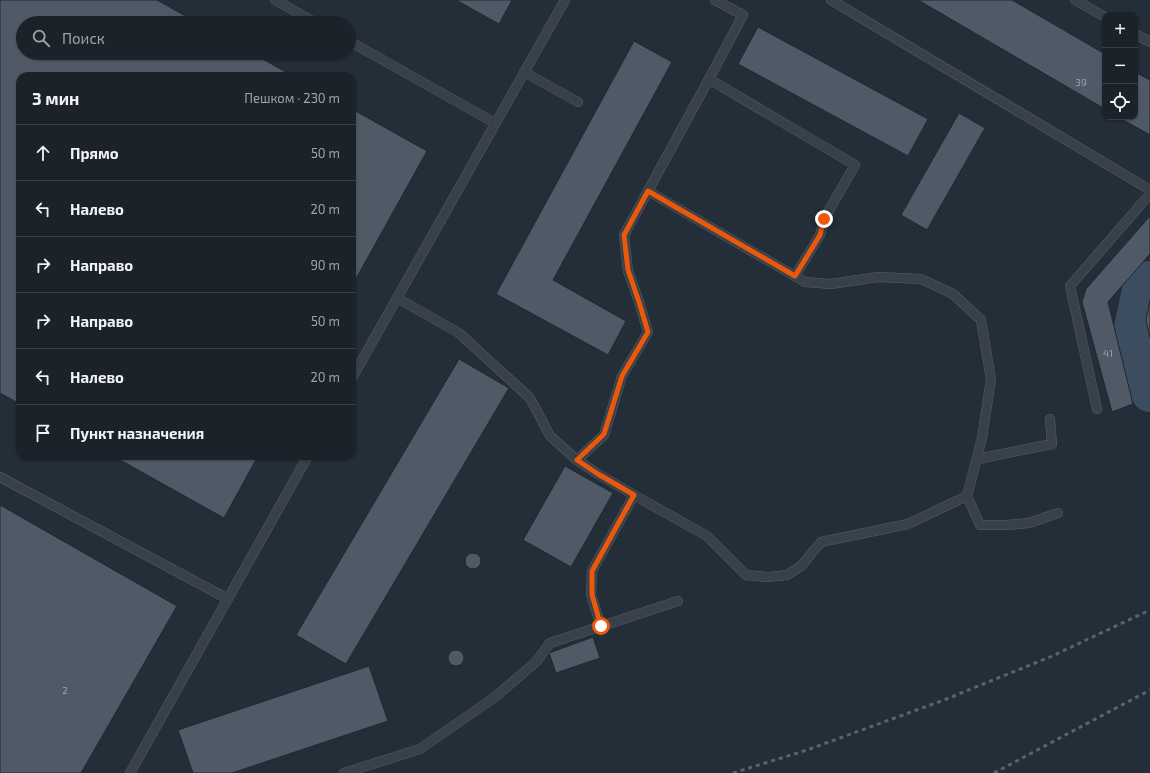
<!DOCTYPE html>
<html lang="ru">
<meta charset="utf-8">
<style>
:root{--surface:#1b222a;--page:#282f36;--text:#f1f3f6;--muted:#a0a4a8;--line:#393f47}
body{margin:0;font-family:"Exo 2",sans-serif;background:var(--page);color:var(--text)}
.controls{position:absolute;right:12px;top:12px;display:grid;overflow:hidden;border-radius:8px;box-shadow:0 1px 3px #0004}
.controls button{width:36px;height:36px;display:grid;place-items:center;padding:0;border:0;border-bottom:1px solid var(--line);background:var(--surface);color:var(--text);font:20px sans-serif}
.stop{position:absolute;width:12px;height:12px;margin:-9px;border:3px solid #ea580c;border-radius:50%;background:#fff}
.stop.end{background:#ea580c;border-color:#fff;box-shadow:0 1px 4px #0008}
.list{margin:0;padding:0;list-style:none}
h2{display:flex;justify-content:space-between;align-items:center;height:52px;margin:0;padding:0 16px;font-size:17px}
h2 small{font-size:13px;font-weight:400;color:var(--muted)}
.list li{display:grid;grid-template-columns:26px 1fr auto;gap:12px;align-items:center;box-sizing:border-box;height:56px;padding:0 16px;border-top:1px solid var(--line)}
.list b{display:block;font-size:15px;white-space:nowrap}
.list em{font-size:13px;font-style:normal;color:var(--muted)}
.icon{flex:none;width:22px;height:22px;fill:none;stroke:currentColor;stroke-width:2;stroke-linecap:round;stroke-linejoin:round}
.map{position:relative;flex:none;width:1150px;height:773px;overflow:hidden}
.search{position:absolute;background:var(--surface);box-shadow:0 1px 3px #0004;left:16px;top:16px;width:340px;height:44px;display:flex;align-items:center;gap:10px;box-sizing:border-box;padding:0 14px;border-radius:22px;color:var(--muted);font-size:15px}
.panel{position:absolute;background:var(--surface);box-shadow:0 1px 3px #0004;left:16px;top:72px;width:340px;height:388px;border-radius:12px}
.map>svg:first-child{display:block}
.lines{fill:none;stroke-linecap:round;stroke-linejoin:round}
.river{stroke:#3c4d60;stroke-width:38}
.building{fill:#505a67;stroke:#1f2730}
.service-casing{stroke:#565e67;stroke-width:10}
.service{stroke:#384049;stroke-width:9}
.rail{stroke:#5a646f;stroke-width:3;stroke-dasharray:4 4;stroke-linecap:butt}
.route{stroke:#ea580c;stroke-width:5}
.labels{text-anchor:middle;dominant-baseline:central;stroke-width:3.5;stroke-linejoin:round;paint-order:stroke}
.number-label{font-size:10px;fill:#9aa3ae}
</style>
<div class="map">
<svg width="1150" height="773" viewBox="0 0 1150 773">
<rect width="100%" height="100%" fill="#242e38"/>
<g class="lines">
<polyline class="river" points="1150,280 1142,286 1133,328 1150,393"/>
</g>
<g class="building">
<polygon points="0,0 157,0 198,23 23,23 23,53 252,53 293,76 20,76 20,404 0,393"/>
<polygon points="456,0 512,0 499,24"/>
<polygon points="918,0 1012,0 1105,54 1105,109"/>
<polygon points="758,27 928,119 908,156 738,64"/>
<polygon points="634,41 672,62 553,280 626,321 608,355 496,294"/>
<polygon points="1135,72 1150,80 1150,135 1118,117 1135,117"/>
<polygon points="352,109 427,151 352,286"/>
<polygon points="959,113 985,128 927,230 901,215"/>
<polygon points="1150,216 1150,254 1108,302 1133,404 1112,412 1082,302 1086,289"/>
<polygon points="1150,300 1150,338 1146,320"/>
<polygon points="459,359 509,388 346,664 296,635"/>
<polygon points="113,456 258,456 224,518"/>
<polygon points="565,466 613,493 571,567 523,540"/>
<polygon points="0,505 177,606 81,773 0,773"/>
<circle cx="473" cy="561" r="8"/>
<polygon points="593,637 600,658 556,673 549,653"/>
<circle cx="456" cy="658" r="8"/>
<polygon points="369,666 388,721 232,773 193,773 178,730"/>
</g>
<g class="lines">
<g class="service-casing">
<g id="service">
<polyline points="275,0 316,23"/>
<polyline points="831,0 1150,190"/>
<polyline points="1075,0 1105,17"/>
<polyline points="1135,34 1150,42"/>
<polyline points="349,41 495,123"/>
<polyline points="524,72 578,102"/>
<polyline points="709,79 855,165 824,219 820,235 795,276"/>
<polyline points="397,298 459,333 530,398 550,436 577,460 604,435 622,376 648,332 639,302 628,271 624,235 709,79 743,15 715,0"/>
<polyline points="352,378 565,0"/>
<polyline points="1097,409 1070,286 1150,194"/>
<polyline points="977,459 1052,444 1050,419"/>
<polyline points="577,460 598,474 634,495 592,571 591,595 601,626"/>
<polyline points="0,477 228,599"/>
<polyline points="634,495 707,536 746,575 768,577 787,575 801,566 821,542 908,524 967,496 982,438 991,379 981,320 953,294 921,279 878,277 831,284 805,282 648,191"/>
<polyline points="967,496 980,525 1006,525 1029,523 1058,513"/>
<polyline points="130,773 308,456"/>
<polyline points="344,773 420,749 495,697 536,662 550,643 678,601"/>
</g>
</g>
<use href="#service" class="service"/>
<g class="rail">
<polyline points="733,773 807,750 944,700 1050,657 1150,610"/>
<polyline points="994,773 1150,690"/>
</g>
</g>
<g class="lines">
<polyline class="route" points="601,626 592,595 592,571 634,495 598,474 577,460 604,434 622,376 648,332 639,302 628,270 624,235 648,191 795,276 820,235 824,219"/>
</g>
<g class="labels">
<g class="number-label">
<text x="1081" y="82">39</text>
<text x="1108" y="353">41</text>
<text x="65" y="690">2</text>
</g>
</g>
</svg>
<div class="controls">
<button>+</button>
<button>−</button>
<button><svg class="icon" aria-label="locate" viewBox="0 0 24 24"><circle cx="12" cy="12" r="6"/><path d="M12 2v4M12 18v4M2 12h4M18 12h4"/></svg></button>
</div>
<div class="stop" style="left:601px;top:626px"></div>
<div class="stop end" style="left:824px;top:219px"></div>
<div class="search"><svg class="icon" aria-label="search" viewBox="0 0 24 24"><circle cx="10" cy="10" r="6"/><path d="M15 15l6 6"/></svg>Поиск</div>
<section class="panel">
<h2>3 мин<small>Пешком · 230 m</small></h2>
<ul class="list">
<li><svg class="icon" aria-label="ahead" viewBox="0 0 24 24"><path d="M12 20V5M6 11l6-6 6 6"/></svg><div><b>Прямо</b></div><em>50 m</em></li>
<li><svg class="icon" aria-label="left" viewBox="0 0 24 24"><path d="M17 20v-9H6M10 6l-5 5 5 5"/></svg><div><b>Налево</b></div><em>20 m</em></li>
<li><svg class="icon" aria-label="right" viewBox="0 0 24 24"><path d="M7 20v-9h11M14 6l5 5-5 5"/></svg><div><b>Направо</b></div><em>90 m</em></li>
<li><svg class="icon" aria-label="right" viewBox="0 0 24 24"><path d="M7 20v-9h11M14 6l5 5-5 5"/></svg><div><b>Направо</b></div><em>50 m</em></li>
<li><svg class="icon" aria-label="left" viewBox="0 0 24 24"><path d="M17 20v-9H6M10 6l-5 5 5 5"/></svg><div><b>Налево</b></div><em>20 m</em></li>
<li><svg class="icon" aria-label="arrive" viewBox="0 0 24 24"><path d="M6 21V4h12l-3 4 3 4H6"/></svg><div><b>Пункт назначения</b></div></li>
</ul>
</section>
</div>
